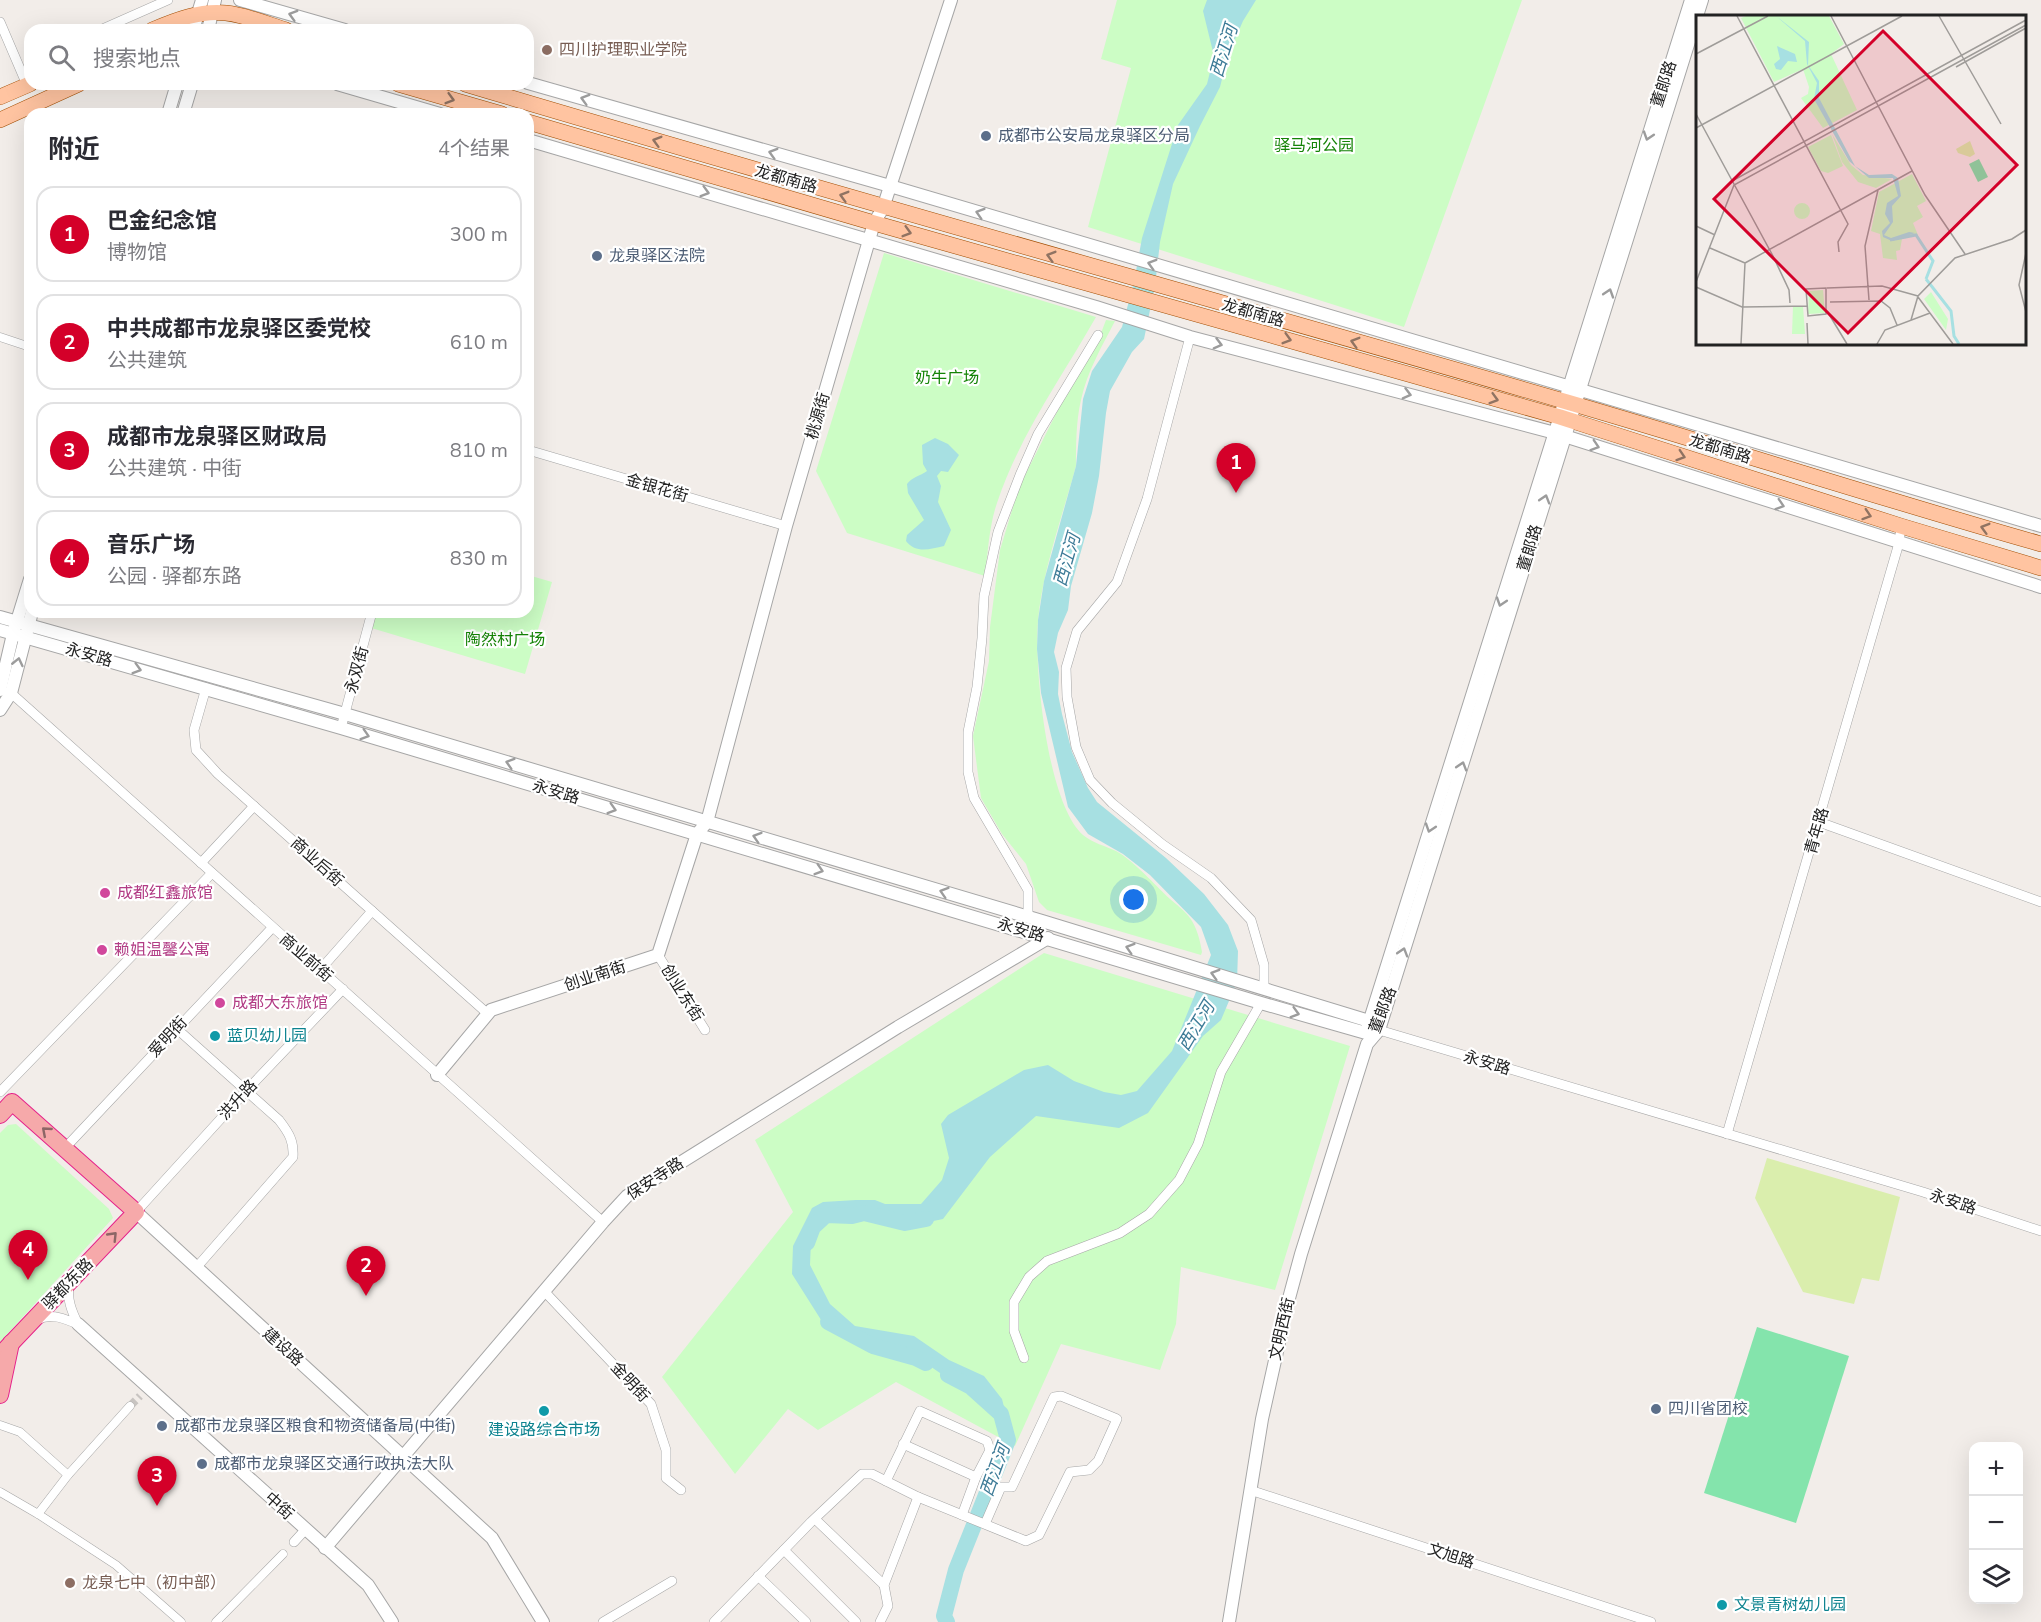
<!DOCTYPE html>
<html lang="zh">
<meta charset="utf-8">
<style>
:root{--surface:#fff;--page:#f7f7f7;--text:#2b2b33;--muted:#7c7c81;--line:#e1e1e2;--accent:#d40029}
body{margin:0;font-family:"Nunito Sans","Noto Sans SC",sans-serif;background:var(--page);color:var(--text)}
.controls{position:absolute;right:18px;bottom:18px;display:grid;overflow:hidden;border-radius:12px;box-shadow:0 6px 24px #0002}
.controls button{width:54px;height:54px;display:grid;place-items:center;padding:0;border:0;border-bottom:2px solid var(--line);background:var(--surface);color:var(--text);font:30px sans-serif}
.you{position:absolute;left:1134px;top:900px;width:21px;height:21px;margin:-15px;border:4px solid #fff;border-radius:50%;background:#1a73e8;box-shadow:0 0 0 9px #1a73e833}
.badge{display:grid;place-items:center;width:39px;height:39px;border-radius:50%;background:var(--accent);color:#fff;font-size:20px;font-weight:700}
.pin{position:absolute;translate:-50% -50px;filter:drop-shadow(0 2px 3px #0008)}
.pin::after{content:'';position:absolute;top:32px;width:21px;height:18px;background:inherit;clip-path:polygon(0 0,100% 0,50% 100%)}
.list{margin:0;padding:0;list-style:none}
h2{display:flex;justify-content:space-between;align-items:center;height:78px;margin:0;padding:0 24px;font-size:26px}
h2 small{font-size:20px;font-weight:400;color:var(--muted)}
.list li{display:grid;grid-template-columns:39px 1fr auto;gap:18px;align-items:center;box-sizing:border-box;height:96px;margin:0 12px 12px;padding:0 12px;border:2px solid var(--line);border-radius:18px}
.list b{display:block;font-size:22px;white-space:nowrap}
.list p{margin:0;font-size:20px;white-space:nowrap;color:var(--muted)}
.list em{font-size:20px;font-style:normal;color:var(--muted)}
.icon{flex:none;width:33px;height:33px;fill:none;stroke:currentColor;stroke-width:2;stroke-linecap:round;stroke-linejoin:round}
.map{position:relative;flex:none;width:2041px;height:1622px;overflow:hidden}
.search{position:absolute;background:var(--surface);box-shadow:0 6px 24px #0002;left:24px;top:24px;width:510px;height:66px;display:flex;align-items:center;gap:15px;box-sizing:border-box;padding:0 21px;border-radius:18px;color:var(--muted);font-size:22px}
.panel{position:absolute;background:var(--surface);box-shadow:0 6px 24px #0002;left:24px;top:108px;width:510px;height:510px;border-radius:18px}
.map>svg:first-child{display:block}
.grass{fill:#daeead}
.park{fill:#ccfdc5}
.pitch{fill:#84e4ac}
.water{fill:#a7e0e2}
.lines{fill:none;stroke-linecap:round;stroke-linejoin:round}
.river{stroke:#a7e0e2;stroke-width:16}
.pedestrian-tunnel{stroke:#c8c4c1;stroke-width:8;stroke-dasharray:8 4;stroke-linecap:butt}
.pedestrian-casing{stroke:#a6a6a6;stroke-width:9}
.minor-casing{stroke:#a6a6a6;stroke-width:10}
.tertiary-casing{stroke:#a6a6a6;stroke-width:14}
.primary-casing{stroke:#a04c00;stroke-width:16}
.trunk-casing{stroke:#e5218a;stroke-width:18}
.pedestrian{stroke:#fff;stroke-width:8}
.minor{stroke:#fff;stroke-width:9}
.tertiary{stroke:#fff;stroke-width:12}
.primary{stroke:#ffc4a1;stroke-width:15}
.trunk{stroke:#f6a9aa;stroke-width:16}
.oneway{stroke:#9c9c9c}
.oneway2{stroke:#907362}
.oneway3{stroke:#8c6666}
.education-dot{fill:#8d6e63;stroke:#fff;stroke-width:2}
.service-dot{fill:#5c6f8a;stroke:#fff;stroke-width:2}
.hotel-dot{fill:#d1479c;stroke:#fff;stroke-width:2}
.culture-dot{fill:#0f9aa8;stroke:#fff;stroke-width:2}
.labels{text-anchor:middle;dominant-baseline:central;stroke-width:4.5;stroke-linejoin:round;paint-order:stroke}
.education-label{font-size:16px;fill:#785e54;stroke:#fff;text-anchor:start}
.street-label{font-size:16px;fill:#222;stroke:#fff}
.service-label{font-size:16px;fill:#4e5e75;stroke:#fff;text-anchor:start}
.park-label{font-size:16px;fill:#158407;stroke:#fff}
.hotel-label{font-size:16px;fill:#b23c85;stroke:#fff;text-anchor:start}
.culture-label{font-size:16px;fill:#0d838f;stroke:#fff;text-anchor:start}
.water-label{font-size:18px;font-style:italic;fill:#3d7b97;stroke:#fff}
.inset-river{fill:none;stroke:#a7e0e2;stroke-width:3}
.inset-road{fill:none;stroke:#9f9c99;stroke-width:1.5}
.view{fill:#d40029;fill-opacity:0.15;stroke:#d40029;stroke-width:3}
.inset-edge{fill:none;stroke:#222;stroke-width:3}
</style>
<div class="map">
<svg width="2041" height="1622" viewBox="0 0 2041 1622">
<rect width="100%" height="100%" fill="#f2ede9"/>
<polygon class="grass" points="1767,1158 1900,1197 1879,1281 1862,1278 1854,1304 1803,1292 1755,1198"/>
<g class="park">
<polygon points="1117,0 1522,0 1404,327 1088,227 1131,68 1101,59"/>
<path d="M884,253L1096,317C1062,377 1019,436 997,503C989,526 988,552 985,576L847,533L816,471Z"/>
<path d="M1106,320L1115,321C1102,346 1087,372 1081,400C1076,421 1076,445 1076,466C1063,514 1042,572 1038,621C1034,668 1047,803 1083,835C1093,843 1105,846 1116,851C1134,861 1155,885 1170,899C1177,905 1185,911 1190,918C1197,928 1200,940 1202,952L1201,955L1047,910L1039,902L1026,864L1002,834L981,798L973,736L989,661L990,627L1000,550L1019,487L1064,398L1095,349Z"/>
<polygon points="528,575 552,582 525,674 368,627 372,612 528,612"/>
<polygon points="1044,953 1350,1046 1275,1290 1181,1267 1176,1324 1160,1370 1061,1344 1015,1446 896,1382 818,1430 788,1409 735,1474 662,1377 793,1212 755,1140"/>
<polygon points="16,1124 109,1209 113,1218 0,1342 0,1133 8,1125"/>
</g>
<polygon class="pitch" points="1757,1327 1849,1356 1796,1523 1704,1493"/>
<g class="water">
<polygon points="1207,0 1256,0 1243,21 1228,55 1220,87 1200,126 1173,184 1160,242 1155,286 1144,339 1132,352 1110,391 1106,413 1099,476 1092,513 1071,586 1068,610 1058,633 1054,652 1059,672 1058,694 1062,714 1072,752 1088,788 1097,802 1166,858 1204,894 1228,925 1238,951 1237,982 1221,1020 1203,1036 1148,1113 1119,1128 1036,1116 990,1157 943,1219 914,1225 876,1214 845,1219 817,1220 811,1240 810,1265 830,1304 855,1326 914,1336 949,1360 984,1376 1002,1399 1007,1419 977,1388 956,1384 924,1362 823,1323 792,1274 793,1246 812,1208 823,1202 856,1200 875,1200 885,1204 921,1204 942,1180 949,1158 941,1124 948,1115 1024,1070 1048,1065 1074,1081 1104,1092 1121,1095 1137,1091 1172,1051 1211,955 1201,927 1150,875 1123,854 1088,834 1068,807 1041,693 1037,649 1038,620 1044,581 1076,466 1083,399 1092,371 1122,327 1134,282 1142,238 1178,125 1207,84 1214,56 1203,11"/>
<path d="M935,438L948,444L959,455L948,472L941,471L937,476L941,486L938,502L951,530L944,546C930,549 916,554 906,541L907,535L924,520L908,493L907,484C912,477 920,476 927,471L923,464L922,445Z"/>
</g>
<g class="lines">
<g class="river">
<polyline points="807,1243 813,1227 826,1215 852,1216 864,1213 905,1223 926,1219"/>
<polyline points="828,1322 873,1346 916,1358 926,1363"/>
<polyline points="947,1622 944,1616 956,1570 1008,1440 1001,1414 971,1387 948,1375"/>
</g>
<polyline class="pedestrian-tunnel" points="130,1406 140,1396"/>
<g class="pedestrian-casing">
<g id="pedestrian">
<polyline points="0,337 30,347"/>
<polyline points="0,1425 20,1432 68,1475"/>
<polyline points="0,1492 38,1514 116,1565 181,1622"/>
<polyline points="38,1514 68,1475 130,1406"/>
<polyline points="216,1622 283,1554"/>
</g>
</g>
<g class="minor-casing">
<g id="minor">
<polyline points="0,22 27,85"/>
<polyline points="100,30 168,0"/>
<polyline points="1190,337 1147,499 1117,582 1077,631 1066,668 1067,697 1076,747 1090,780 1112,803 1162,844 1211,878 1251,920 1264,965 1264,988"/>
<polyline points="528,450 786,526"/>
<polyline points="206,688 194,730 196,750 218,774 488,1014"/>
<polyline points="11,693 603,1222"/>
<polyline points="341,728 372,612"/>
<polyline points="1819,822 2041,902"/>
<polyline points="201,863 254,806"/>
<polyline points="1028,917 1028,890 974,798 968,772 968,732 977,687 982,638 984,596 998,532 1020,475 1038,434 1098,335"/>
<polyline points="658,955 705,1030"/>
<polyline points="320,970 372,911"/>
<path d="M176,1028L279,1120C289,1133 294,1141 293,1157L196,1268"/>
<polyline points="1379,1030 1923,1192 2041,1231"/>
<polyline points="0,1092 212,873"/>
<polyline points="1727,1134 1899,543 1901,526"/>
<polyline points="65,1148 272,928"/>
<polyline points="136,1212 246,1091 343,989"/>
<polyline points="544,1291 651,1404 666,1450 666,1478 681,1490"/>
<path d="M37,1320C51,1312 64,1319 78,1324C71,1310 67,1299 69,1284"/>
<polyline points="1024,1358 1014,1331 1014,1302 1029,1277 1047,1261 1120,1233 1149,1214 1179,1180 1198,1144 1221,1072 1261,1003"/>
<polyline points="903,1444 976,1477"/>
<polyline points="886,1481 920,1411 987,1441 990,1450 976,1477 962,1515"/>
<polyline points="1250,1490 1651,1622"/>
<polyline points="815,1519 884,1585"/>
<polyline points="294,1542 305,1530"/>
<polyline points="784,1550 856,1622"/>
<polyline points="758,1576 806,1622"/>
<polyline points="603,1622 672,1581"/>
<polyline points="714,1622 811,1522 862,1474 872,1474 918,1497 1026,1541 1039,1535 1070,1472 1089,1470 1098,1461 1117,1419 1061,1396 1054,1397 1012,1487 1001,1487 985,1524"/>
<polyline points="880,1622 888,1606 884,1585 918,1497"/>
</g>
</g>
<g class="tertiary-casing">
<g id="tertiary">
<polyline points="240,0 345,30"/>
<polyline points="193,30 202,0"/>
<polyline points="208,30 215,0"/>
<polyline points="528,83 890,186 2041,526"/>
<polyline points="337,84 440,114"/>
<polyline points="168,114 177,84"/>
<polyline points="183,114 192,84"/>
<polyline points="528,140 1096,307 1190,337 1555,433 2041,587"/>
<polyline points="0,617 345,714 1042,921 1369,1021 1379,1030"/>
<polyline points="0,630 341,728 1261,1003 1366,1033 1379,1030"/>
<polyline points="0,690 13,634 30,579"/>
<polyline points="0,710 11,693 32,612"/>
<polyline points="1367,1029 1691,0"/>
<polyline points="437,1075 491,1010 658,955 697,834 707,822 786,526 874,223 883,208 951,0"/>
<polyline points="136,1212 492,1538 543,1622"/>
<polyline points="78,1324 368,1585 392,1622"/>
<polyline points="325,1548 603,1222 627,1196 898,1027 1048,938"/>
<polyline points="1229,1622 1262,1419 1288,1302 1301,1254 1367,1044 1379,1030 1702,0"/>
</g>
</g>
<g class="primary-casing">
<g id="primary">
<path d="M152,30C175,20 201,10 226,13C246,15 267,24 286,30"/>
<polyline points="398,84 502,114"/>
<path d="M465,84C831,194 1200,295 1567,402C1725,448 1882,499 2041,544"/>
<polyline points="0,97 30,84"/>
<polyline points="0,120 79,84"/>
<polyline points="528,122 874,223 1560,417 1901,526 2041,568"/>
</g>
</g>
<g class="trunk-casing">
<g id="trunk">
<polyline points="0,1115 12,1102 136,1212 0,1355"/>
<polyline points="0,1395 11,1343"/>
</g>
</g>
<use href="#pedestrian" class="pedestrian"/>
<use href="#minor" class="minor"/>
<use href="#tertiary" class="tertiary"/>
<use href="#primary" class="primary"/>
<use href="#trunk" class="trunk"/>
</g>
<defs><path id="oneway-chevron" d="M-2-3.5L2.5 0L-2 3.5" fill="none" stroke-width="1.6" stroke-linecap="round" stroke-linejoin="round" transform="scale(1.5)"/></defs>
<g class="oneway">
<use href="#oneway-chevron" transform="translate(293 15) rotate(-164)"/>
<use href="#oneway-chevron" transform="translate(585 99) rotate(-164)"/>
<use href="#oneway-chevron" transform="translate(1648 136) rotate(108)"/>
<use href="#oneway-chevron" transform="translate(773 153) rotate(-164)"/>
<use href="#oneway-chevron" transform="translate(705 192) rotate(16)"/>
<use href="#oneway-chevron" transform="translate(980 213) rotate(-163)"/>
<use href="#oneway-chevron" transform="translate(1152 264) rotate(-164)"/>
<use href="#oneway-chevron" transform="translate(1609 293) rotate(-72)"/>
<use href="#oneway-chevron" transform="translate(1218 344) rotate(15)"/>
<use href="#oneway-chevron" transform="translate(1407 394) rotate(15)"/>
<use href="#oneway-chevron" transform="translate(1595 446) rotate(18)"/>
<use href="#oneway-chevron" transform="translate(1545 499) rotate(-73)"/>
<use href="#oneway-chevron" transform="translate(1780 505) rotate(18)"/>
<use href="#oneway-chevron" transform="translate(1501 602) rotate(108)"/>
<use href="#oneway-chevron" transform="translate(18 662) rotate(-77)"/>
<use href="#oneway-chevron" transform="translate(137 669) rotate(16)"/>
<use href="#oneway-chevron" transform="translate(365 735) rotate(17)"/>
<use href="#oneway-chevron" transform="translate(510 763) rotate(-163)"/>
<use href="#oneway-chevron" transform="translate(1462 766) rotate(-73)"/>
<use href="#oneway-chevron" transform="translate(612 809) rotate(17)"/>
<use href="#oneway-chevron" transform="translate(1430 828) rotate(108)"/>
<use href="#oneway-chevron" transform="translate(757 837) rotate(-163)"/>
<use href="#oneway-chevron" transform="translate(819 870) rotate(17)"/>
<use href="#oneway-chevron" transform="translate(944 892) rotate(-163)"/>
<use href="#oneway-chevron" transform="translate(1130 948) rotate(-163)"/>
<use href="#oneway-chevron" transform="translate(1403 952) rotate(-73)"/>
<use href="#oneway-chevron" transform="translate(1215 974) rotate(-164)"/>
<use href="#oneway-chevron" transform="translate(1295 1013) rotate(16)"/>
</g>
<g class="oneway2">
<use href="#oneway-chevron" transform="translate(450 99) rotate(16)"/>
<use href="#oneway-chevron" transform="translate(657 141) rotate(-164)"/>
<use href="#oneway-chevron" transform="translate(844 196) rotate(-164)"/>
<use href="#oneway-chevron" transform="translate(907 232) rotate(16)"/>
<use href="#oneway-chevron" transform="translate(1051 256) rotate(-164)"/>
<use href="#oneway-chevron" transform="translate(1287 339) rotate(16)"/>
<use href="#oneway-chevron" transform="translate(1355 342) rotate(-164)"/>
<use href="#oneway-chevron" transform="translate(1494 399) rotate(16)"/>
<use href="#oneway-chevron" transform="translate(1681 456) rotate(18)"/>
<use href="#oneway-chevron" transform="translate(1867 515) rotate(18)"/>
<use href="#oneway-chevron" transform="translate(1985 528) rotate(-164)"/>
</g>
<g class="oneway3">
<use href="#oneway-chevron" transform="translate(46 1131) rotate(-139)"/>
<use href="#oneway-chevron" transform="translate(113 1236) rotate(-46)"/>
</g>
<g class="education-dot">
<circle cx="547" cy="50" r="6"/>
<circle cx="70" cy="1583" r="6"/>
</g>
<g class="service-dot">
<circle cx="986" cy="136" r="6"/>
<circle cx="597" cy="256" r="6"/>
<circle cx="1656" cy="1409" r="6"/>
<circle cx="162" cy="1426" r="6"/>
<circle cx="202" cy="1464" r="6"/>
</g>
<g class="hotel-dot">
<circle cx="105" cy="893" r="6"/>
<circle cx="102" cy="950" r="6"/>
<circle cx="220" cy="1003" r="6"/>
</g>
<g class="culture-dot">
<circle cx="215" cy="1036" r="6"/>
<circle cx="544" cy="1411" r="6"/>
<circle cx="1722" cy="1605" r="6"/>
</g>
<g class="labels">
<g class="education-label">
<text x="559" y="50">四川护理职业学院</text>
<text x="82" y="1583">龙泉七中（初中部）</text>
</g>
<g class="street-label">
<text transform="translate(1664 84) rotate(-72)">董郞路</text>
<text transform="translate(786 179) rotate(16)">龙都南路</text>
<text transform="translate(1253 313) rotate(16)">龙都南路</text>
<text transform="translate(818 416) rotate(-74)">桃源街</text>
<text transform="translate(1720 449) rotate(17)">龙都南路</text>
<text transform="translate(657 488) rotate(16)">金银花街</text>
<text transform="translate(1530 548) rotate(-73)">董郞路</text>
<text transform="translate(89 655) rotate(16)">永安路</text>
<text transform="translate(357 670) rotate(-75)">永双街</text>
<text transform="translate(556 792) rotate(17)">永安路</text>
<text transform="translate(1817 831) rotate(-74)">青年路</text>
<text transform="translate(317 862) rotate(42)">商业后街</text>
<text transform="translate(1021 930) rotate(17)">永安路</text>
<text transform="translate(306 958) rotate(41)">商业前街</text>
<text transform="translate(595 976) rotate(-18)">创业南街</text>
<text transform="translate(682 993) rotate(58)">创业东街</text>
<text transform="translate(1383 1010) rotate(-69)">董郞路</text>
<text transform="translate(168 1037) rotate(-47)">爱明街</text>
<text transform="translate(1487 1063) rotate(17)">永安路</text>
<text transform="translate(238 1100) rotate(-47)">洪升路</text>
<text transform="translate(655 1179) rotate(-33)">保安寺路</text>
<text transform="translate(1953 1202) rotate(18)">永安路</text>
<text transform="translate(68 1284) rotate(-46)">驿都东路</text>
<text transform="translate(1282 1329) rotate(-77)">文明西街</text>
<text transform="translate(283 1347) rotate(42)">建设路</text>
<text transform="translate(630 1382) rotate(47)">金明街</text>
<text transform="translate(279 1506) rotate(42)">中街</text>
<text transform="translate(1451 1556) rotate(18)">文旭路</text>
</g>
<g class="service-label">
<text x="998" y="136">成都市公安局龙泉驿区分局</text>
<text x="609" y="256">龙泉驿区法院</text>
<text x="1668" y="1409">四川省团校</text>
<text x="174" y="1426">成都市龙泉驿区粮食和物资储备局(中街)</text>
<text x="214" y="1464">成都市龙泉驿区交通行政执法大队</text>
</g>
<g class="park-label">
<text x="1314" y="146">驿马河公园</text>
<text x="947" y="378">奶牛广场</text>
<text x="505" y="640">陶然村广场</text>
</g>
<g class="hotel-label">
<text x="117" y="893">成都红鑫旅馆</text>
<text x="114" y="950">赖姐温馨公寓</text>
<text x="232" y="1003">成都大东旅馆</text>
</g>
<g class="culture-label">
<text x="227" y="1036">蓝贝幼儿园</text>
<text x="544" y="1430" text-anchor="middle">建设路综合市场</text>
<text x="1734" y="1605">文景青树幼儿园</text>
</g>
<g class="water-label">
<text transform="translate(1224 51) rotate(-73)">西江河</text>
<text transform="translate(1067 560) rotate(-74)">西江河</text>
<text transform="translate(1196 1026) rotate(-59)">西江河</text>
<text transform="translate(995 1470) rotate(-70)">西江河</text>
</g>
</g>
<g transform="translate(1696 15)">
<rect width="330" height="330" fill="#f2ede9"/>
<path d="M274,126L279,139L274,142L262,138L260,134Z" fill="#daeead"/>
<path d="M50,1H133L148,29L135,39L161,95L127,113L105,83L112,79L113,72L107,54L78,67L45,3ZM136,119L155,150L167,160L196,164L180,173L162,167L146,147ZM135,120L147,151L132,158L125,156L112,132ZM216,159L230,186L221,191L227,202L217,208L222,220L206,224L204,235L200,236L201,245L187,243L184,219L175,216L183,177ZM98 196a8 8 0 1 1 16 0a8 8 0 1 1-16 0ZM127,275L129,298L112,299L113,276ZM235,277L252,304L250,315L228,284ZM97,291H107L109,319H96Z" fill="#ccfdc5"/>
<path d="M283,144L292,162L282,167L273,149Z" fill="#84e4ac"/>
<path d="M80,1L113,27L112,50L123,66V83L159,151L173,160L196,159L202,163L205,181L196,191L197,207L188,220L195,223L213,217L219,218L196,226L187,222L186,216L194,208L189,199L191,188L202,181L197,163H173L153,146L118,84L121,68L111,49L109,26ZM81,31L99,39L101,47L92,46L85,55L80,54L78,49L84,44Z" fill="#a7e0e2"/>
<path class="inset-river" d="M194,225L220,220L237,246L230,264M230,264L255,296L258,321L263,329"/>
<path class="inset-road" d="M41,1L152,209L142,227L143,237M135,1L229,180L269,239M243,1L305,109M0,39L72,1M260,52L330,13M0,99L77,241L93,275L94,288M0,113L206,1M36,166L330,5M0,211L19,220M14,233L49,248M330,238L323,270L330,297M49,248L216,156M0,267L38,170L330,10M0,272L46,292L111,291M130,273V299L112,301L110,274ZM131,273L186,271L222,281M222,282L257,329M173,285L169,231L182,175M134,287L185,286L194,293L201,310M131,296L151,329M215,305L222,281L259,243L316,224L330,215M111,308L112,329M45,329L49,248M181,329L189,315L234,298"/>
<path class="view" d="M187,16L321,150L152,318L18,184Z"/>
<rect width="330" height="330" class="inset-edge"/>
</g>
</svg>
<div class="controls">
<button>+</button>
<button>−</button>
<button><svg class="icon" aria-label="layers" viewBox="0 0 24 24"><path d="M12 4l9 5-9 5-9-5zM3 14l9 5 9-5"/></svg></button>
</div>
<div class="you"></div>
<div class="pin badge" style="left:1236px;top:493px">1</div>
<div class="pin badge" style="left:366px;top:1296px">2</div>
<div class="pin badge" style="left:157px;top:1506px">3</div>
<div class="pin badge" style="left:28px;top:1280px">4</div>
<div class="search"><svg class="icon" aria-label="search" viewBox="0 0 24 24"><circle cx="10" cy="10" r="6"/><path d="M15 15l6 6"/></svg>搜索地点</div>
<section class="panel">
<h2>附近<small>4个结果</small></h2>
<ul class="list">
<li><span class="badge">1</span><div><b>巴金纪念馆</b><p>博物馆</p></div><em>300 m</em></li>
<li><span class="badge">2</span><div><b>中共成都市龙泉驿区委党校</b><p>公共建筑</p></div><em>610 m</em></li>
<li><span class="badge">3</span><div><b>成都市龙泉驿区财政局</b><p>公共建筑 · 中街</p></div><em>810 m</em></li>
<li><span class="badge">4</span><div><b>音乐广场</b><p>公园 · 驿都东路</p></div><em>830 m</em></li>
</ul>
</section>
</div>
